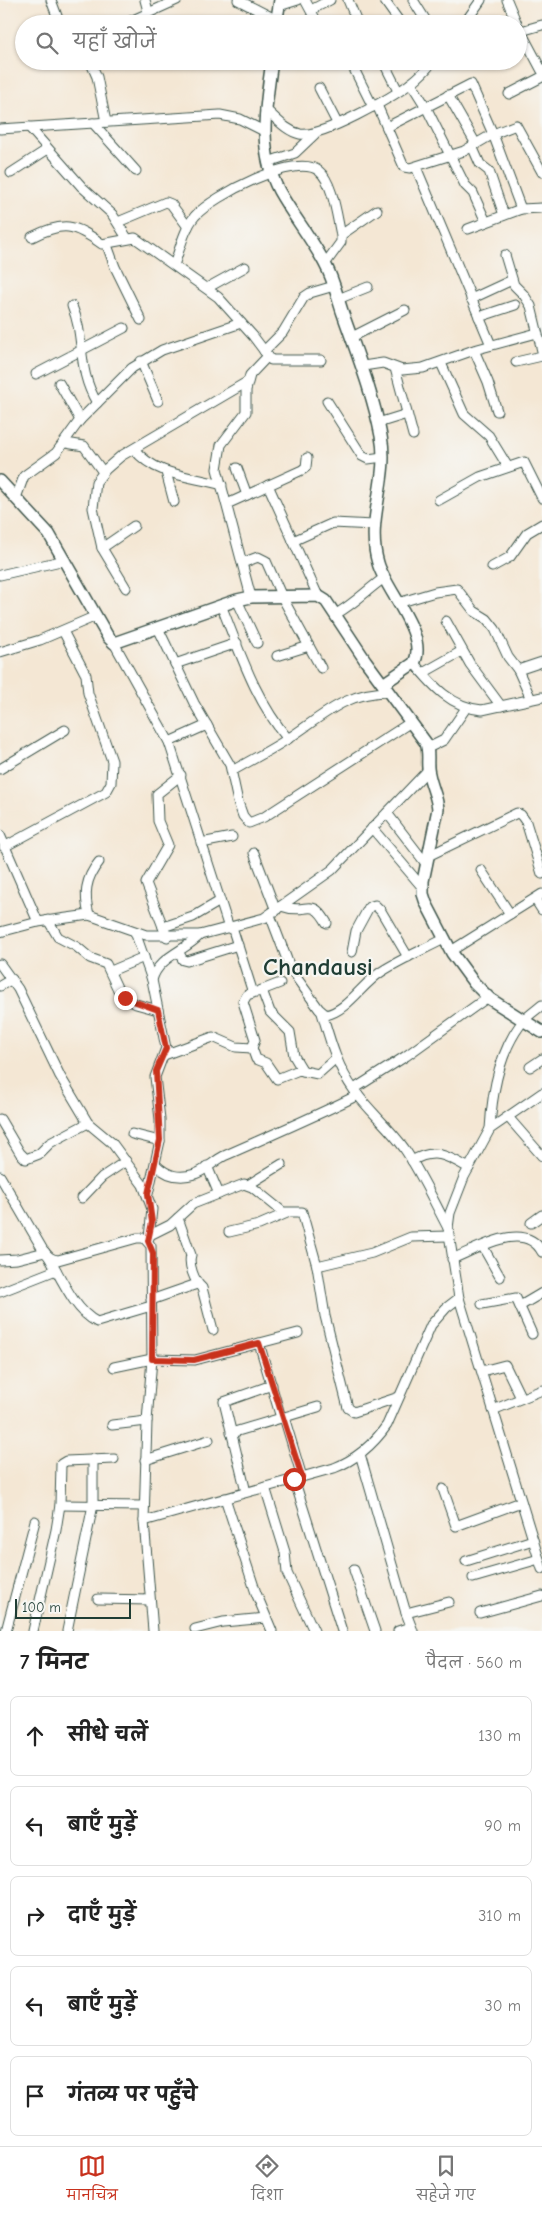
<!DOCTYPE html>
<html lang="hi">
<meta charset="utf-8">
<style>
:root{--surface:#fff;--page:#f2f2f2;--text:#222;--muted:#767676;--line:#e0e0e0;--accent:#c8321e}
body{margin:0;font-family:"Comic Neue","Playpen Sans Deva",sans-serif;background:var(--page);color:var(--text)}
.scale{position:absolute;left:15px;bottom:12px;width:116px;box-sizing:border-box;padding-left:5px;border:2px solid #1f3d34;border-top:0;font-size:14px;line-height:18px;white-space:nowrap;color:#1f3d34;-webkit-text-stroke:4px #f6f6f2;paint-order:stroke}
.stop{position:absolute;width:15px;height:15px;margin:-11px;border:4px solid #c8321e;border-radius:50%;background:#fff}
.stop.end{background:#c8321e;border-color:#fff;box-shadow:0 1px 5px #0008}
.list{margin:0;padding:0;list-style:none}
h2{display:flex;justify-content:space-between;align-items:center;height:65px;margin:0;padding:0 20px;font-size:21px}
h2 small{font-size:16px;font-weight:400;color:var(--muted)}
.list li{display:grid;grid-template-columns:32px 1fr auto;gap:15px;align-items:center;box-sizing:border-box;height:80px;margin:0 10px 10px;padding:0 10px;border:1px solid var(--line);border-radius:8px}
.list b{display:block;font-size:19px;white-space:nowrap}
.list em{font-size:16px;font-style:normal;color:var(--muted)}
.icon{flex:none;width:28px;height:28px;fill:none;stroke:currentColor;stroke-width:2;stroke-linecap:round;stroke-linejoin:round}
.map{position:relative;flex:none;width:542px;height:1631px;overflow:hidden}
.search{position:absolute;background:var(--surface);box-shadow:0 1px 4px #0004;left:15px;right:15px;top:15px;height:55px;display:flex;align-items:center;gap:12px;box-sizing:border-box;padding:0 18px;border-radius:28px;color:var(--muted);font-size:19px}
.sheet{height:515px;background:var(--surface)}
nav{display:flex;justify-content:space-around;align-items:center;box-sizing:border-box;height:70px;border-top:1px solid var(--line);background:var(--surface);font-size:14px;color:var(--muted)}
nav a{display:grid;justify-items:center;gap:2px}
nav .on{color:var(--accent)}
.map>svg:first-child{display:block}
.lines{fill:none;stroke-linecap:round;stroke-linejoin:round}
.street-casing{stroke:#3f564c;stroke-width:11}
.secondary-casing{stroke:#3f564c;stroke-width:14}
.street{stroke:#fff;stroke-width:9}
.secondary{stroke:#fff;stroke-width:11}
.route{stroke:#c8321e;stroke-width:6}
.labels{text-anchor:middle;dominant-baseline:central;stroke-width:4.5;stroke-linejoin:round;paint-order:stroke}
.town-label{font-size:25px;font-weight:bold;fill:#1f3d34;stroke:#f6f6f2}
</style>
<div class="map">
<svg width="542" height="1631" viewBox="0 0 542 1631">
<rect width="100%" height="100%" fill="#f6f6f2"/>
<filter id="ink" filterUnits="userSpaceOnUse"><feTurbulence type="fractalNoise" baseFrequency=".02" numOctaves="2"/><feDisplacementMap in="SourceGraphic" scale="10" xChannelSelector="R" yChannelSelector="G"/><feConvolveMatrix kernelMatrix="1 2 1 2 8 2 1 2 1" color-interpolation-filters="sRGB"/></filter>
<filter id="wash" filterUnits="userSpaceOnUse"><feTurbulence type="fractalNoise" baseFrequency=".0096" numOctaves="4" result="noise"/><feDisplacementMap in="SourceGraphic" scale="20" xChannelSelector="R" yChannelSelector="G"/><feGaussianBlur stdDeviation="1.12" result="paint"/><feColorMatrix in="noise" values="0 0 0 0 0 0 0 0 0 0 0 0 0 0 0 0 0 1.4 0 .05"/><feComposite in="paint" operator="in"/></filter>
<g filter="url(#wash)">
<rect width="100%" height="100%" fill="#f4e7d4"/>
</g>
<g filter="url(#ink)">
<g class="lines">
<g class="street-casing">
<g id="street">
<polyline points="51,0 60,24"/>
<polyline points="145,0 148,11"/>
<polyline points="238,0 277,20"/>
<polyline points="305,0 318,24"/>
<polyline points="348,0 358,24"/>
<polyline points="384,0 401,24"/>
<polyline points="413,0 428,24"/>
<polyline points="507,0 517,24"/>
<polyline points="279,6 298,0"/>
<polyline points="311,10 330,0"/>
<polyline points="124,24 177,0"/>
<polyline points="464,24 481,0"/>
<polyline points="518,26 542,71"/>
<polyline points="521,31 542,25"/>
<polyline points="90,61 97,77 106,122"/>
<polyline points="350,61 373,107"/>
<polyline points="383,61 398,91"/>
<polyline points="411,83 426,107 465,185 473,193 486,222"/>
<polyline points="319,88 337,123"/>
<polyline points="509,94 542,77"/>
<polyline points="448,95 476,144"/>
<polyline points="377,105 404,167 410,168 464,151 493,134 516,125 542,172"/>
<path d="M265,109C276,118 286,131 300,134C321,138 393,97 411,83C419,77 427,69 433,61"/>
<polyline points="93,123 136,171"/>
<polyline points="29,127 82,187 112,214 127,238"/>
<polyline points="387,127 471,84 493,134 521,209"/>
<polyline points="0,129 220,115 240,119 264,131"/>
<polyline points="472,146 480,164 489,171 504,215"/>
<polyline points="268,162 295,153 315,134"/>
<polyline points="416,167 491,345"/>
<polyline points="11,173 48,149"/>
<polyline points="118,222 166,202 171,204 188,227"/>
<polyline points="468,229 521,209 542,208"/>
<polyline points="341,235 377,210"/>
<path d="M32,237C64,221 74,224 102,244L135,238L218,297L253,336L271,360H321"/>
<polyline points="107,245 115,267 141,320"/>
<polyline points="505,255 514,285 524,295 531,306 542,351"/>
<path d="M174,265C180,249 184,229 195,216C213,196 296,152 319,171C333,182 337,218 341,235V242L325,264"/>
<polyline points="207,288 245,267"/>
<polyline points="338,299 368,287"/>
<polyline points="471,299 512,280"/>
<path d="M72,306C86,339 76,368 97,403"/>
<polyline points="479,317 515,305"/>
<polyline points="352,337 405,310"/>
<polyline points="474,350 488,382 497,411"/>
<polyline points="264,351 283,332 304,297 310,293 334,286"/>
<polyline points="141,361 158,401"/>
<polyline points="516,362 542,356"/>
<polyline points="441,363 464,414 489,436 508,467"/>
<polyline points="363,366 383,363 402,370 423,368 474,350 537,333"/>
<polyline points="395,368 413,435"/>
<polyline points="36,374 124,328"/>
<polyline points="59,383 80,420"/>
<polyline points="327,401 362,456 368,459 383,457"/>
<polyline points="378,423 407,414"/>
<polyline points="66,443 84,446 103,472"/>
<path d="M134,449C155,476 191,476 222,485"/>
<polyline points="237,468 247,495"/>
<polyline points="166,472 174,502"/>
<polyline points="268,485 318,596"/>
<polyline points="16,498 24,476 56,453 80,420 132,368 162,350 241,323"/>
<polyline points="439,500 480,477 524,462 542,498"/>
<polyline points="227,504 302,470 306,467 307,458"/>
<polyline points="293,541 333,523 374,525"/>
<polyline points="102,548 134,526"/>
<polyline points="242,563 258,557 266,561 282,597 321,668"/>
<polyline points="492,567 510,557 527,533 542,524"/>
<polyline points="0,575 65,560"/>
<polyline points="126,588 102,548 93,508 96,482 106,469 121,456 247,382"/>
<polyline points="251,597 217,469 221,445 246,412 246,390 250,375 268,356"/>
<polyline points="237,600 257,643"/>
<polyline points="398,603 435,592 457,589 474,611 487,619 495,629 508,657 518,670 531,699"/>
<path d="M221,605C240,652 255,700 288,739"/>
<path d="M336,614C354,604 367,590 384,578"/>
<polyline points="446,621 470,664 501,706"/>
<polyline points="158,628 194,703 230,765 238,802 243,816 249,823 264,817 411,722"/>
<polyline points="114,643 169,742 229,928"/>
<polyline points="0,652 40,640 96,616"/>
<polyline points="277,656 309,646"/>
<path d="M414,663C433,686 451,707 482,710L542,697"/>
<polyline points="175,664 237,643"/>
<polyline points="518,670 542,662"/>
<polyline points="423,673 462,651"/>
<polyline points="169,742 207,725"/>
<polyline points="428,748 444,740 466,708"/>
<polyline points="0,769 65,730"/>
<path d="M232,771C251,760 271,750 289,738C323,716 345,692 389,692"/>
<polyline points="387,813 427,865"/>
<polyline points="372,828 423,888"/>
<polyline points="0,835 38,922"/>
<polyline points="201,843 232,837"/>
<polyline points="4,847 106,792 111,783 112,761 88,693 86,675 63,631"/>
<polyline points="254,853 276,911"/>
<polyline points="428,856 517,813 521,815 526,822 542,874"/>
<polyline points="481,870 510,914"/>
<polyline points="535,899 542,910"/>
<path d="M281,906C308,916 311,895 327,923"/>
<path d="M89,915C84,894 85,879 99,862"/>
<path d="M270,915L291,970L319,1009L326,1015C348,1010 362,984 381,972C401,959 423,950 444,939"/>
<polyline points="48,920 58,937 77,947 90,958 106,964 121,996 136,1004 158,1010"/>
<polyline points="163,927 193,917 220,901"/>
<polyline points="232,927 253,993 247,995 243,1002 255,1040 252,1048"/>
<polyline points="0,932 38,922 89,915 146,935 200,935 264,918 332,870 428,770"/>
<polyline points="135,932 152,980"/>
<polyline points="167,937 146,883 168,845 158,821 157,794 181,775"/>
<polyline points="451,951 542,894"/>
<polyline points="352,952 356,931 369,907 375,905 381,911 408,957"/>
<polyline points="179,953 183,960 187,961 238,945"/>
<polyline points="0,964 18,989 60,1076 88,1123 112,1143 143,1185 152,1209 149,1238"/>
<polyline points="111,971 144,957"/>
<polyline points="0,986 12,979"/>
<polyline points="262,990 270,1012 290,1032 294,1056 303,1071"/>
<polyline points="257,992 280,983"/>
<path d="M322,1013C330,1040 337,1067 354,1090C369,1111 389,1127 404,1148C421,1173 434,1202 448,1228"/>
<polyline points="164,1055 213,1037 236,1047 252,1048 256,1059 266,1063 277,1079 299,1070 318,1074 336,1058"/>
<polyline points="530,1067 542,1059"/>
<polyline points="354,1089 406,1056 488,997"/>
<polyline points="542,1093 490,1129 464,1177 450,1213 448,1228 459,1298 542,1569"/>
<polyline points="508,1117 542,1156"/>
<polyline points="0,1119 20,1153 26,1159 39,1154 50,1143 88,1123"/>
<path d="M490,1129C492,1092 499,1050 524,1020C529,1015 536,1010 542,1005"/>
<polyline points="132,1134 160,1141"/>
<path d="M412,1161C434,1147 448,1156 469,1168"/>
<path d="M156,1165C167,1176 179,1179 195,1174C205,1171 214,1161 224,1156C269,1136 314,1117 358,1095"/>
<polyline points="207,1166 219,1194"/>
<path d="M0,1176L43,1250C48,1256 50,1259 58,1260L137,1238H144L151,1246L152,1359L147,1421L144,1521L153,1631"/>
<polyline points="248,1185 282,1164"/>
<path d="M148,1194L160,1141V1119L155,1077L166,1048L152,980C158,957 185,951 200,935"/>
<polyline points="82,1198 102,1177 126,1161"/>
<path d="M178,1218L191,1255C188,1264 194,1281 202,1288L213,1330"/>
<polyline points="531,1223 542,1215"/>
<polyline points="229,1232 259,1225 287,1213"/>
<polyline points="150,1235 170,1225 193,1204 244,1184 252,1187 283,1212 302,1212 317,1266 325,1316 348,1408 354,1412 399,1397"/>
<polyline points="483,1247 500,1277"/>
<path d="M49,1257C61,1278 75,1311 97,1322L151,1306"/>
<path d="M452,1259C477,1249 525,1219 542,1252"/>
<polyline points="0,1260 17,1259 45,1252"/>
<polyline points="317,1266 372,1253 411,1237 448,1236"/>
<polyline points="0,1292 56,1270"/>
<polyline points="151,1300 197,1284"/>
<polyline points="482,1304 516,1298 532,1334"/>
<polyline points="520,1306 542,1293"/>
<polyline points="259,1343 281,1418"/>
<polyline points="114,1367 152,1359 195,1360 298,1333"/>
<polyline points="482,1371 505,1365 521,1398"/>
<polyline points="493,1410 542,1390"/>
<polyline points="284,1417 302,1477"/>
<polyline points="112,1425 147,1421"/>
<polyline points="231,1433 318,1407"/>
<polyline points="360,1454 406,1613 413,1631"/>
<polyline points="145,1460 209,1440"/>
<polyline points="294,1479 342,1631"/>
<polyline points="265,1487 285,1552 287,1573 314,1631"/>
<polyline points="443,1489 456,1526 521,1502"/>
<polyline points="246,1492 224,1402 272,1385"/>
<polyline points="225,1498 256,1593 272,1631"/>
<polyline points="60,1505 144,1506"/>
<path d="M144,1521L334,1468C357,1459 373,1445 387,1425L431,1325L446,1308L459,1298"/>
<polyline points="466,1561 533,1540"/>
<polyline points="354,1570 375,1631"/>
<polyline points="473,1578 539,1559"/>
<polyline points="98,1599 150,1600"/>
<polyline points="406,1613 449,1602"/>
<polyline points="480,1613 542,1596"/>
<polyline points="195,1629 223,1622 266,1618"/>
<polyline points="6,1631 35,1521"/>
<polyline points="33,1631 56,1530 60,1505 61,1464 66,1461 114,1459"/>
<polyline points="67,1631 93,1505 93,1459"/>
<polyline points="398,1631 410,1627"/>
</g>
</g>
<g class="secondary-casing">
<g id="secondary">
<polyline points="276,24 280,0"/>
<path d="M272,61C266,105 257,150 279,191C293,216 312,239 325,264C334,280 337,297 343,314C357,354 373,394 381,436C390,479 365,520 378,563C385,590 429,635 414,663L383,684"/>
<path d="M0,481L49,534L108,637L114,643L237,600L251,597L318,596L326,601L365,660L426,743C430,754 426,764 429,774C431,786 437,796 438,809L423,881V894L426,903L452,953L474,983L490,999L542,1032"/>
</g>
</g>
<use href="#street" class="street"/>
<use href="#secondary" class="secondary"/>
</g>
</g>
<g class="lines" filter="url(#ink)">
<polyline class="route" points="125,998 158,1010 166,1048 156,1071 160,1140 148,1194 152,1222 148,1241 153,1253 152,1359 194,1360 259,1343 302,1477 294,1479"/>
</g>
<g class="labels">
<g class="town-label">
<text x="318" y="966">Chandausi</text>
</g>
</g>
</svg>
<div class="scale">100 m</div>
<div class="stop" style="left:294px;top:1479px"></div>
<div class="stop end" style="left:125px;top:998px"></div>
<div class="search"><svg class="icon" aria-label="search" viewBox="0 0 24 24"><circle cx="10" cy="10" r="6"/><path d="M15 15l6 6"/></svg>यहाँ खोजें</div>
</div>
<section class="sheet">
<h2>7 मिनट<small>पैदल · 560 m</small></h2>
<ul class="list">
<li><svg class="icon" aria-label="ahead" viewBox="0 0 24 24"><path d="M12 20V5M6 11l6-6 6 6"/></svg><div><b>सीधे चलें</b></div><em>130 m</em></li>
<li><svg class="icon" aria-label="left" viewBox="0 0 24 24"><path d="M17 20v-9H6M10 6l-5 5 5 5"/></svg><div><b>बाएँ मुड़ें</b></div><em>90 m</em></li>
<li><svg class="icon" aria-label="right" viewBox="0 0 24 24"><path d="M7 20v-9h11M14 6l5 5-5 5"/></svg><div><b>दाएँ मुड़ें</b></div><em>310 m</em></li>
<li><svg class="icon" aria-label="left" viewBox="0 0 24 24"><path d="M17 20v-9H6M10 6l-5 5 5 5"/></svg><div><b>बाएँ मुड़ें</b></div><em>30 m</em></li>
<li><svg class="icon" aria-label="arrive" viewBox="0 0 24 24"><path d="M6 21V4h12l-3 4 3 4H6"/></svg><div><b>गंतव्य पर पहुँचे</b></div></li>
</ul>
</section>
<nav>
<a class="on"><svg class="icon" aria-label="map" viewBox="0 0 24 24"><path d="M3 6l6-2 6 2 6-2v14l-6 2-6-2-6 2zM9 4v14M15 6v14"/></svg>मानचित्र</a>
<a><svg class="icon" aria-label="directions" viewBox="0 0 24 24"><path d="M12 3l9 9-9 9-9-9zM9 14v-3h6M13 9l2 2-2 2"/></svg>दिशा</a>
<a><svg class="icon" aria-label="saved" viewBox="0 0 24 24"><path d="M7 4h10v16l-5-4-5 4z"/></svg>सहेजे गए</a>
</nav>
